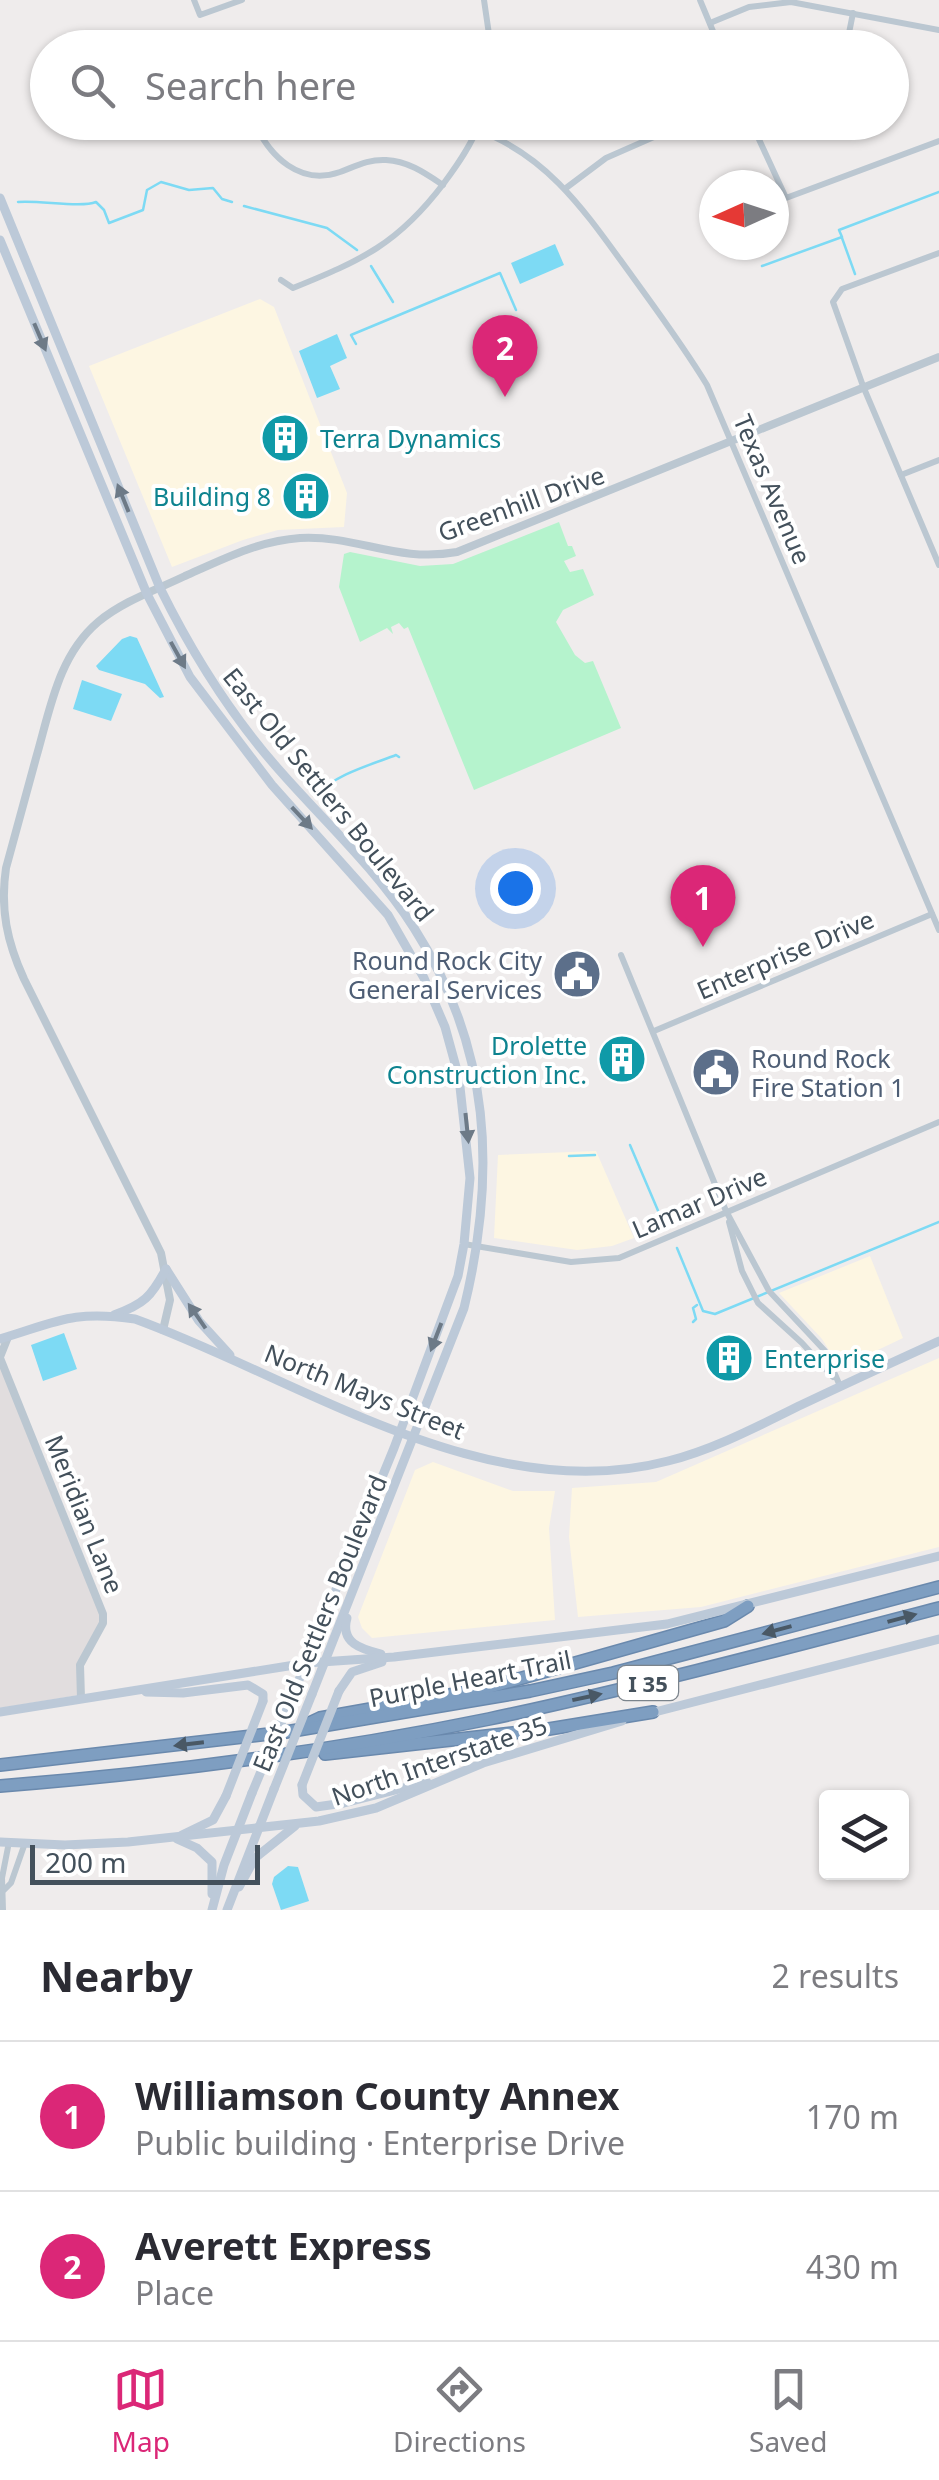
<!DOCTYPE html>
<meta charset="utf-8">
<style>
:root{--surface:#fff;--page:#f2f2f3;--text:#2b2b33;--muted:#7c7c81;--line:#e1e1e2;--accent:#db2777}
body{margin:0;font-family:"Noto Sans",sans-serif;background:var(--page);color:var(--text)}
.controls{position:absolute;right:30px;bottom:30px;display:grid;overflow:hidden;border-radius:10px;box-shadow:0 2px 8px #0004}
.controls button{width:90px;height:90px;display:grid;place-items:center;padding:0;border:0;border-bottom:2px solid var(--line);background:var(--surface);color:var(--text);font:50px sans-serif}
.compass{position:absolute;left:699px;top:170px;width:90px;height:90px;border-radius:50%;background:var(--surface);box-shadow:0 2px 8px #0004;rotate:267deg}
.scale{position:absolute;left:30px;bottom:25px;width:230px;box-sizing:border-box;padding-left:10px;border:5px solid #43505b;border-top:0;font-size:28px;line-height:35px;white-space:nowrap;color:#43505b;-webkit-text-stroke:8px #fff;paint-order:stroke}
.you{position:absolute;left:515px;top:888px;width:35px;height:35px;margin:-25px;border:8px solid #fff;border-radius:50%;background:#1a73e8;box-shadow:0 0 0 15px #1a73e833}
.badge{display:grid;place-items:center;width:65px;height:65px;border-radius:50%;background:var(--accent);color:#fff;font-size:32px;font-weight:700}
.pin{position:absolute;translate:-50% -82px;filter:drop-shadow(0 2px 5px #0008)}
.pin::after{content:'';position:absolute;top:52px;width:35px;height:30px;background:inherit;clip-path:polygon(0 0,100% 0,50% 100%)}
.list{margin:0;padding:0;list-style:none}
h2{display:flex;justify-content:space-between;align-items:center;height:130px;margin:0;padding:0 40px;font-size:42px}
h2 small{font-size:32px;font-weight:400;color:var(--muted)}
.list li{display:grid;grid-template-columns:65px 1fr auto;gap:30px;align-items:center;box-sizing:border-box;height:150px;padding:0 40px;border-top:2px solid var(--line)}
.list b{display:block;font-size:38px;white-space:nowrap}
.list p{margin:0;font-size:32px;white-space:nowrap;color:var(--muted)}
.list em{font-size:32px;font-style:normal;color:var(--muted)}
.icon{flex:none;width:55px;height:55px;fill:none;stroke:currentColor;stroke-width:2;stroke-linecap:round;stroke-linejoin:round}
.map{position:relative;flex:none;width:939px;height:1910px;overflow:hidden}
.search{position:absolute;background:var(--surface);box-shadow:0 2px 8px #0004;left:30px;right:30px;top:30px;height:110px;display:flex;align-items:center;gap:25px;box-sizing:border-box;padding:0 35px;border-radius:55px;color:var(--muted);font-size:38px}
.sheet{height:430px;background:var(--surface)}
nav{display:flex;justify-content:space-around;align-items:center;box-sizing:border-box;height:140px;border-top:2px solid var(--line);background:var(--surface);font-size:28px;color:var(--muted)}
nav a{display:grid;justify-items:center;gap:5px}
nav .on{color:var(--accent)}
.map>svg:first-child{display:block}
.commercial{fill:#fdf6e2}
.education{fill:#e1ddde}
.green{fill:#b5f3cd}
.water{fill:#7ddaf4}
.lines{fill:none;stroke-linecap:round;stroke-linejoin:round}
.stream{stroke:#7ddaf4;stroke-width:2.5}
.motorway-casing{stroke:#6a89ad;stroke-width:14}
.minor{stroke:#bbc7d1;stroke-width:6}
.tertiary{stroke:#bbc7d1;stroke-width:8}
.secondary{stroke:#bcc9d8;stroke-width:9}
.motorway{stroke:#7e9ec1;stroke-width:11}
.secondary-bridge{stroke:#bcc9d8;stroke-width:9}
.oneway{fill:#6d7a87}
.oneway2{fill:#495865}
.labels{text-anchor:middle;dominant-baseline:central;stroke-width:8;stroke-linejoin:round;paint-order:stroke}
.shield{fill:#fff;stroke:#7b848c;stroke-width:2.5}
.shield-label{font-size:22px;font-weight:bold;fill:#43505b}
.culture-label{font-size:25px;fill:#0d838f;stroke:#fff;text-anchor:start}
.street-label{font-size:25px;fill:#43505b;stroke:#fff}
.service-label{font-size:25px;fill:#4e5e75;stroke:#fff;text-anchor:end}
</style>
<div class="map">
<svg width="939" height="1910" viewBox="0 0 939 1910">
<rect width="100%" height="100%" fill="#efecec"/>
<g class="commercial">
<polygon points="260,299 274,307 347,493 344,527 278,530 243,540 172,567 89,366"/>
<polygon points="596,1151 634,1238 612,1246 577,1250 494,1238 498,1155"/>
<polygon points="870,1256 903,1338 840,1368 822,1339 779,1293"/>
<polygon points="939,1358 939,1547 701,1607 578,1617 569,1537 572,1488 656,1482"/>
<polygon points="433,1462 513,1491 555,1491 549,1528 555,1620 372,1638 362,1628 358,1617 415,1470"/>
</g>
<polygon class="education" points="0,1361 101,1613 101,1623 78,1665 79,1695 0,1708"/>
<polygon class="green" points="559,522 568,546 572,546 576,556 564,561 570,572 583,569 594,595 563,610 556,622 575,655 585,663 593,661 621,728 474,790 408,627 404,629 399,623 391,627 393,634 387,628 360,642 339,587 344,554 350,552 420,566 453,564"/>
<g class="water">
<polygon points="555,244 564,265 520,284 511,263"/>
<polygon points="337,334 347,358 330,366 340,389 317,398 299,351"/>
<polygon points="130,636 137,638 164,697 160,698 145,684 99,670 96,666 122,639"/>
<polygon points="82,680 122,694 111,721 73,709"/>
<polygon points="64,1333 77,1369 43,1381 31,1345"/>
<polygon points="288,1866 298,1867 309,1901 281,1910 272,1884 274,1877"/>
</g>
<g class="lines">
<g class="stream">
<path d="M18,202C39,200 81,208 96,202L104,210L109,223L143,210L147,190L161,182L189,190L213,188L222,199L232,202"/>
<polyline points="244,206 327,228 357,250"/>
<polyline points="842,238 855,274"/>
<polyline points="371,266 393,302"/>
<polyline points="762,266 842,237 839,230 939,192"/>
<polyline points="356,344 351,335 500,273 516,310"/>
<path d="M320,794C330,776 376,763 396,755L399,757"/>
<polyline points="630,1145 665,1227"/>
<polyline points="569,1156 595,1155"/>
<polyline points="677,1248 703,1311 715,1314 939,1222"/>
<polyline points="693,1322 696,1319 693,1308 697,1305"/>
</g>
<g class="motorway-casing">
<g id="motorway">
<polyline points="305,1725 320,1718 483,1689 724,1621 748,1606"/>
<polyline points="325,1754 549,1729 653,1712"/>
<polyline points="0,1765 286,1732 530,1691 613,1673 939,1587"/>
<path d="M0,1786C163,1773 328,1752 489,1719C640,1687 790,1647 939,1608"/>
</g>
</g>
<g class="minor">
<polyline points="194,0 200,15 242,0"/>
<polyline points="484,0 491,48"/>
<polyline points="700,0 720,48"/>
<polyline points="710,23 749,7 791,2 939,30"/>
<polyline points="846,48 853,13"/>
<path d="M254,122C270,157 300,186 340,172C356,166 369,159 386,160C408,161 425,173 443,185"/>
<polyline points="641,122 648,139"/>
<polyline points="751,122 786,198 939,141"/>
<path d="M477,130C550,156 588,216 632,276C658,312 684,347 707,385L939,930"/>
<polyline points="566,188 606,158 688,122"/>
<polyline points="939,253 842,289 833,302 863,386 939,565"/>
<path d="M281,280L293,288C362,260 398,244 444,183C458,164 472,144 480,122"/>
<polyline points="901,475 939,460"/>
<polyline points="621,955 726,1211 769,1291 825,1351 840,1386"/>
<polyline points="654,1031 932,914"/>
<polyline points="729,1222 742,1271 758,1303 802,1343 833,1377"/>
<polyline points="464,1244 571,1262 619,1258 939,1122"/>
<polyline points="4,1890 11,1883 25,1843"/>
<polyline points="3,1910 2,1878 9,1842"/>
</g>
<g class="tertiary">
<path d="M163,1330L170,1300L161,1253L24,979C7,942 0,909 6,868C16,832 26,795 36,758C50,710 58,656 98,622C123,601 156,590 185,576C223,559 258,541 300,538C358,535 396,563 457,552L939,357"/>
<polyline points="0,1357 8,1337"/>
<polyline points="0,1358 103,1614 103,1623 80,1665 81,1698"/>
</g>
<g class="secondary">
<path d="M0,198L160,588C193,655 231,716 281,772C326,823 377,870 414,928C491,1048 497,1173 464,1308L312,1694"/>
<polyline points="0,240 147,594 190,677 272,785 388,915 424,978 445,1027 459,1078 470,1178 464,1244 458,1276 394,1448 292,1697"/>
<polyline points="166,1269 199,1321 230,1355"/>
<path d="M114,1315C144,1304 151,1297 166,1269"/>
<path d="M0,1339C57,1322 72,1310 135,1319C300,1379 485,1509 668,1461C715,1449 758,1426 801,1405C847,1383 893,1362 939,1341"/>
<path d="M347,1618C340,1643 361,1649 381,1654"/>
<polyline points="339,1691 352,1672 382,1662"/>
<polyline points="146,1692 183,1693 248,1685 263,1694 263,1701"/>
<polyline points="0,1712 307,1663 394,1657 667,1624 939,1556"/>
<polyline points="651,1713 939,1639"/>
<polyline points="302,1785 303,1795 316,1807 344,1803 427,1782"/>
<polyline points="182,1835 213,1820 226,1796"/>
<polyline points="177,1839 197,1848 212,1862 212,1894"/>
<polyline points="0,1842 65,1845 128,1842 319,1821 376,1808 483,1763 622,1721"/>
<polyline points="239,1887 255,1858 295,1826"/>
<polyline points="212,1910 224,1865 252,1793"/>
<polyline points="227,1910 274,1789"/>
</g>
<use href="#motorway" class="motorway"/>
<g class="secondary-bridge">
<polyline points="302,1785 339,1691"/>
<polyline points="274,1789 312,1694"/>
<polyline points="252,1793 292,1697"/>
<polyline points="226,1796 263,1701"/>
</g>
</g>
<defs><path id="oneway-solid" d="M-6-.8H1V-3.2L6.5 0L1 3.2V.8H-6Z" transform="scale(2.5)"/></defs>
<g class="oneway">
<use href="#oneway-solid" transform="translate(40 337) rotate(67)"/>
<use href="#oneway-solid" transform="translate(123 498) rotate(-112)"/>
<use href="#oneway-solid" transform="translate(178 655) rotate(61)"/>
<use href="#oneway-solid" transform="translate(302 818) rotate(47)"/>
<use href="#oneway-solid" transform="translate(467 1128) rotate(84)"/>
<use href="#oneway-solid" transform="translate(197 1316) rotate(-125)"/>
<use href="#oneway-solid" transform="translate(436 1337) rotate(111)"/>
</g>
<g class="oneway2">
<use href="#oneway-solid" transform="translate(902 1618) rotate(-15)"/>
<use href="#oneway-solid" transform="translate(777 1630) rotate(165)"/>
<use href="#oneway-solid" transform="translate(587 1697) rotate(-12)"/>
<use href="#oneway-solid" transform="translate(189 1744) rotate(173)"/>
</g>
<defs>
<g id="building-disc" transform="scale(2.5)"><circle r="9.5" fill="#0f9aa8" stroke="#fff"/><path d="M-4-6H4V6H1V3H-1V6H-4ZM-2.5-4.3h1.7v1.8h-1.7ZM.8-4.3h1.7v1.8H.8ZM-2.5-1h1.7V.8h-1.7ZM.8-1h1.7V.8H.8Z" fill="#fff"/></g>
<g id="civic-disc" transform="scale(2.5)"><circle r="9.5" fill="#5c6f8a" stroke="#fff"/><path d="M-.6-6.5H3V-4.5H.6V-3L4-1V1h2V6H-6V1h2V-1L-.6-3ZM-1.2 2.5V6h2.4V2.5Z" fill="#fff"/></g>
</defs>
<g fill-rule="evenodd">
<use href="#building-disc" x="285" y="438"/>
<use href="#building-disc" x="306" y="496"/>
<use href="#civic-disc" x="577" y="974"/>
<use href="#building-disc" x="622" y="1059"/>
<use href="#civic-disc" x="716" y="1072"/>
<use href="#building-disc" x="729" y="1358"/>
</g>
<g class="labels">
<rect class="shield" x="618" y="1666" width="60" height="34" rx="8"/>
<g class="shield-label">
<text x="648" y="1683">I 35</text>
</g>
<g class="culture-label">
<text x="320" y="438">Terra Dynamics</text>
<text x="271" y="496" text-anchor="end">Building 8</text>
<text x="587" y="1045" text-anchor="end">Drolette<tspan x="587" dy="29">Construction Inc.</tspan></text>
<text x="764" y="1358">Enterprise</text>
</g>
<g class="street-label">
<text transform="translate(773 489) rotate(67)">Texas Avenue</text>
<text transform="translate(521 503) rotate(-20)">Greenhill Drive</text>
<text transform="translate(329 794) rotate(51)">East Old Settlers Boulevard</text>
<text transform="translate(785 954) rotate(-23)">Enterprise Drive</text>
<text transform="translate(699 1202) rotate(-23)">Lamar Drive</text>
<text transform="translate(365 1391) rotate(22)">North Mays Street</text>
<text transform="translate(85 1514) rotate(68)">Meridian Lane</text>
<text transform="translate(319 1623) rotate(-68)">East Old Settlers Boulevard</text>
<text transform="translate(470 1678) rotate(-11)">Purple Heart Trail</text>
<text transform="translate(439 1760) rotate(-19)">North Interstate 35</text>
</g>
<g class="service-label">
<text x="542" y="960">Round Rock City<tspan x="542" dy="29">General Services</tspan></text>
<text x="751" y="1058" text-anchor="start">Round Rock<tspan x="751" dy="29">Fire Station 1</tspan></text>
</g>
</g>
</svg>
<div class="controls">
<button><svg class="icon" aria-label="layers" viewBox="0 0 24 24"><path d="M12 4l9 5-9 5-9-5zM3 14l9 5 9-5"/></svg></button>
</div>
<svg class="compass" viewBox="-18 -18 36 36"><path d="M0-13l5 13h-10z" fill="#e53935"/><path d="M0 13l5-13h-10z" fill="#7c7c81"/></svg>
<div class="scale">200 m</div>
<div class="you"></div>
<div class="pin badge" style="left:703px;top:947px">1</div>
<div class="pin badge" style="left:505px;top:397px">2</div>
<div class="search"><svg class="icon" aria-label="search" viewBox="0 0 24 24"><circle cx="10" cy="10" r="6"/><path d="M15 15l6 6"/></svg>Search here</div>
</div>
<section class="sheet">
<h2>Nearby<small>2 results</small></h2>
<ul class="list">
<li><span class="badge">1</span><div><b>Williamson County Annex</b><p>Public building · Enterprise Drive</p></div><em>170 m</em></li>
<li><span class="badge">2</span><div><b>Averett Express</b><p>Place</p></div><em>430 m</em></li>
</ul>
</section>
<nav>
<a class="on"><svg class="icon" aria-label="map" viewBox="0 0 24 24"><path d="M3 6l6-2 6 2 6-2v14l-6 2-6-2-6 2zM9 4v14M15 6v14"/></svg>Map</a>
<a><svg class="icon" aria-label="directions" viewBox="0 0 24 24"><path d="M12 3l9 9-9 9-9-9zM9 14v-3h6M13 9l2 2-2 2"/></svg>Directions</a>
<a><svg class="icon" aria-label="saved" viewBox="0 0 24 24"><path d="M7 4h10v16l-5-4-5 4z"/></svg>Saved</a>
</nav>
